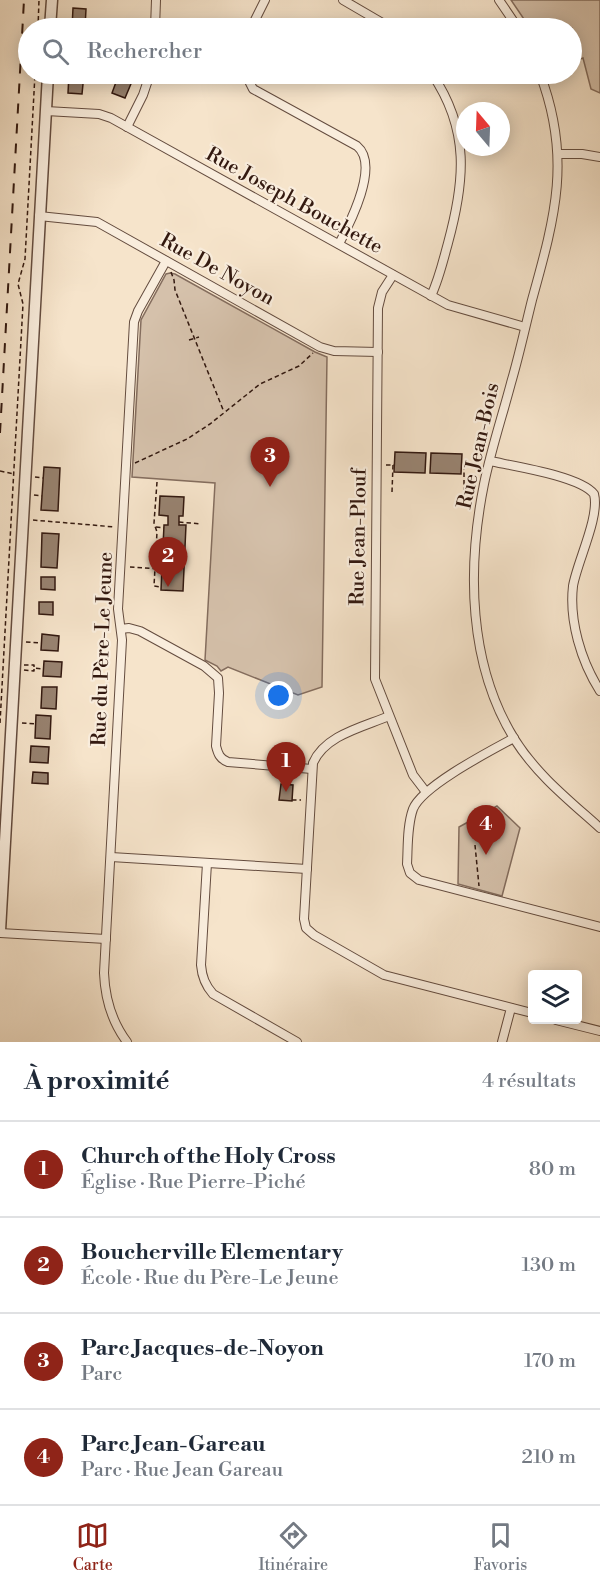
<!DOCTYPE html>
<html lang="fr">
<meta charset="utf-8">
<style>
:root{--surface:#fff;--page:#f6f6f7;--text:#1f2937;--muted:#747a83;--line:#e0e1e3;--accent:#8f2418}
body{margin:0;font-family:"Libre Bodoni",serif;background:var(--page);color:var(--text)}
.controls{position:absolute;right:18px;bottom:18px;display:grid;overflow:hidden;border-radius:6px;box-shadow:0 3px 15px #0003}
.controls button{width:54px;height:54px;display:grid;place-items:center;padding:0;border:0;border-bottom:2px solid var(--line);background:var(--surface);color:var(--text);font:30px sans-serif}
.compass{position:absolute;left:456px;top:102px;width:54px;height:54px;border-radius:50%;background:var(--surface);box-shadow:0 3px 15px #0003;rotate:341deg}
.you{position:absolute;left:279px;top:696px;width:21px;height:21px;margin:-15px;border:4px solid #fff;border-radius:50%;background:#1a73e8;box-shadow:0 0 0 9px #1a73e833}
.badge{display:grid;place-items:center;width:39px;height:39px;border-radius:50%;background:var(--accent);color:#fff;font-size:20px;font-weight:700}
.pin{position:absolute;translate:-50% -50px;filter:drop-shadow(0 2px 3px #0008)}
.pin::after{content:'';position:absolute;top:32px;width:21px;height:18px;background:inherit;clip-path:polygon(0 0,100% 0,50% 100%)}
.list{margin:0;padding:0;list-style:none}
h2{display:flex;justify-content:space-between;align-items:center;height:78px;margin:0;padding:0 24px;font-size:26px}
h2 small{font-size:20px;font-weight:400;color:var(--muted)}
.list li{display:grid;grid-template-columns:39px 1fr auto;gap:18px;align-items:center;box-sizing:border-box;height:96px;padding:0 24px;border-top:2px solid var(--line)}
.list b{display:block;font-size:22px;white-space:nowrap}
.list p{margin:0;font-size:20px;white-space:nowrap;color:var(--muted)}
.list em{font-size:20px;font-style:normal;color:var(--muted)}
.icon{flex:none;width:33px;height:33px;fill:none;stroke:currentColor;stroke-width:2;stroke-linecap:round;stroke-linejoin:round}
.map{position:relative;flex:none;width:600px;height:1042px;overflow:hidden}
.search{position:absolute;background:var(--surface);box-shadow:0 3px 15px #0003;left:18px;right:18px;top:18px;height:66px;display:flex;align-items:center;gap:15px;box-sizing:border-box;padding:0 21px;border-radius:33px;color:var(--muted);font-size:22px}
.sheet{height:462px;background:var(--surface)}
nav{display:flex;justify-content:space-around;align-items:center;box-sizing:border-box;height:84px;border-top:2px solid var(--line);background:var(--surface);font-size:16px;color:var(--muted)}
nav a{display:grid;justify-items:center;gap:3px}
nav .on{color:var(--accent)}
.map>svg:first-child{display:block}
.green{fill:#d5c1ab;stroke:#846d5e;stroke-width:1.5}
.building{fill:#988371;stroke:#331910;stroke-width:1.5}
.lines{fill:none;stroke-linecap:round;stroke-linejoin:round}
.minor-casing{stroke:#644c3f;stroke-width:10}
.tertiary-casing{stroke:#644c3f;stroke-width:13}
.path{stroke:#331910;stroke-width:1.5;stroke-dasharray:4.5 3;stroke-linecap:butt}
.minor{stroke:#f9eddd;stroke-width:8}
.tertiary{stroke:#f9eddd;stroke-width:10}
.rail{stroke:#331910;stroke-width:2;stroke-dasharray:10 10;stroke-linecap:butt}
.labels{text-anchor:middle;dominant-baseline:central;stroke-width:4.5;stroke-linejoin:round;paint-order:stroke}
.street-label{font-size:20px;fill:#331910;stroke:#f9eddd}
</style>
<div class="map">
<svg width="600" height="1042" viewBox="0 0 600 1042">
<rect width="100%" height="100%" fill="#f6e4cb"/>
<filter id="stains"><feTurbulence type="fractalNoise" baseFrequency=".00333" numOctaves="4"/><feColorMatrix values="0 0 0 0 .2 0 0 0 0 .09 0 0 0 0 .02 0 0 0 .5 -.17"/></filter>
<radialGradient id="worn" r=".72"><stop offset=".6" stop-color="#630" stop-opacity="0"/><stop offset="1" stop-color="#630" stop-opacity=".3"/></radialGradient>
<g class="green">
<polygon points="511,0 600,0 600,93 591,89 583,58 572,62 572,28 530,28"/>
<polygon points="170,273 175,274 315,352 327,357 322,687 298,695 228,667 221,671 217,666 205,660 215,483 132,477 141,320 166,274"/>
<polygon points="497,806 520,828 502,896 458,884 459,827"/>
</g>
<g class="building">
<polygon points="73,8 86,9 85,28 72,28"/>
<polygon points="69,74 84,74 82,94 68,93"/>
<polygon points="119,74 133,79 125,98 112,93"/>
<polygon points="395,452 426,453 425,473 394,472"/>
<polygon points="431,453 462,454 461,474 430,473"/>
<polygon points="44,467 60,468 58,511 41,510"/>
<polygon points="160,496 184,497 183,516 179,516 179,525 186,525 183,591 161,590 164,525 168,525 168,516 159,515"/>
<polygon points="42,533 59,534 57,568 41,567"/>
<polygon points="41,577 55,577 55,590 41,589"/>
<polygon points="39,602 53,602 53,615 39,614"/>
<polygon points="42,634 59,636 58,651 41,650"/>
<polygon points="44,661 62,662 61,677 43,676"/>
<polygon points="42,687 57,687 56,709 41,708"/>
<polygon points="36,715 51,716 50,739 35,738"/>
<polygon points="31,746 49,747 48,763 30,762"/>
<polygon points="33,772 48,773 48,784 32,783"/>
<polygon points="281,784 293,785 292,801 279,800"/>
</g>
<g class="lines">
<g class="minor-casing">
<g id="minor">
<polyline points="343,0 391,28"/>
<polyline points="499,0 518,28"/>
<polyline points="155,28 156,0"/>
<polyline points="251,28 265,0"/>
<path d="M247,74L248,79L253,89L357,146C380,165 350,223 339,244"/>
<path d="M540,74C572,158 555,217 532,300C525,328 519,356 511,383C502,417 491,450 484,484C467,568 468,665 515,740C537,775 570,801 600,828"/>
<polyline points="46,111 99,114 111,118 448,305 525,327"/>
<polyline points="127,127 143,95 150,74"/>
<polyline points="558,154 582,154 600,157"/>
<polyline points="39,216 97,222 320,347 334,351 378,352"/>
<polyline points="393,275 382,292 378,308 375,679 413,775 426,792"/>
<path d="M431,296C439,279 443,261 448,243C465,181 470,130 432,74"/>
<path d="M490,461C513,466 580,476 594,494C600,517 577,562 573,586C569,621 581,661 600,691"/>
<path d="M121,629L129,628L140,631L204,666L218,678L219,693L216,746C218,754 220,759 228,762L312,769"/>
<path d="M389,716C363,727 325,735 313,763L304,919L306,928L314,935L384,975L532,1013"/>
<path d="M514,738C490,751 422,786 413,809C407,826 408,846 407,864L410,873L419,880L600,927"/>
<polyline points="111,857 307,869"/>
<path d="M207,863L201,965C202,977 205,985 213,994L297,1042"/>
<polyline points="0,933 106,939"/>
<polyline points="556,1020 600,1031"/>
<path d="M127,1042C112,1022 105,998 104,973L122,640L118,609L134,322L138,311L166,261"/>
<polyline points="502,1042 511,1008"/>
</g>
</g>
<g class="tertiary-casing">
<g id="tertiary">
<polyline points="50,28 52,0"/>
<polyline points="0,931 48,74"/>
</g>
</g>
<g class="path">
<polyline points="38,28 39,0"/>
<polyline points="171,272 174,280 175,290 224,412"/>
<polyline points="189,340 199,337"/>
<polyline points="135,463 187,439 210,424 260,384 299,366 313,353"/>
<polyline points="386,465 394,465"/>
<polyline points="0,471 14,474"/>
<polyline points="35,477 43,478"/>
<polyline points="157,482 154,523 157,532 154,586 161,587"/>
<polyline points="392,492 393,465"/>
<polyline points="464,492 464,466 479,466"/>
<polyline points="34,495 42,496"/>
<polyline points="33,520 115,527"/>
<polyline points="179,522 201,524"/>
<polyline points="156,527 164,528"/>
<polyline points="130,567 162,569"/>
<polyline points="26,642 41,643"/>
<polyline points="24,665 34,665 34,668 44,669"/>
<polyline points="24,670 34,671 34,669"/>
<polyline points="0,723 23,304 18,284 25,259 35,74"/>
<polyline points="22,723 36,724"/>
<polyline points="292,800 301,800"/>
<polyline points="475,845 479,886"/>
</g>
<use href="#minor" class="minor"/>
<use href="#tertiary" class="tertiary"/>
<polyline class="rail" points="0,433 24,0"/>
</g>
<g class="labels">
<g class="street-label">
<text transform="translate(294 201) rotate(29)">Rue Joseph Bouchette</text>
<text transform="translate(217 270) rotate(29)">Rue De Noyon</text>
<text transform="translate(479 446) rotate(-77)">Rue Jean-Bois</text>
<text transform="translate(359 537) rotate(-89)">Rue Jean-Plouf</text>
<text transform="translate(103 649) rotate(-88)">Rue du Père-Le Jeune</text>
</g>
</g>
<rect width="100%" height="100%" filter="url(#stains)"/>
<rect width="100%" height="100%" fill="url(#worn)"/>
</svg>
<div class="controls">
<button><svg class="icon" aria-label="layers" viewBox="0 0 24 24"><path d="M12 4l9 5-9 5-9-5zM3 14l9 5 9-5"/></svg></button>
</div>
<svg class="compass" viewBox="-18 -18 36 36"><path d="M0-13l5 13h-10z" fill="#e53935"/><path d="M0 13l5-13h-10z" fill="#747a83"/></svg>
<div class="you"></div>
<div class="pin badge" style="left:286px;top:792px">1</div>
<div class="pin badge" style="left:168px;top:587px">2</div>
<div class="pin badge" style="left:270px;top:487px">3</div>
<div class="pin badge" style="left:486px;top:855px">4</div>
<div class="search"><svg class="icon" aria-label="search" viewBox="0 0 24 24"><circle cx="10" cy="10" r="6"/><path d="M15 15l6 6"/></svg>Rechercher</div>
</div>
<section class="sheet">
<h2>À proximité<small>4 résultats</small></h2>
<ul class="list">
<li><span class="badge">1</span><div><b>Church of the Holy Cross</b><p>Église · Rue Pierre-Piché</p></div><em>80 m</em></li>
<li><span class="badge">2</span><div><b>Boucherville Elementary</b><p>École · Rue du Père-Le Jeune</p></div><em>130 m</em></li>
<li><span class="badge">3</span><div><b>Parc Jacques-de-Noyon</b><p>Parc</p></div><em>170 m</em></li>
<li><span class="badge">4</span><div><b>Parc Jean-Gareau</b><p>Parc · Rue Jean Gareau</p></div><em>210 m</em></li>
</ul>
</section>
<nav>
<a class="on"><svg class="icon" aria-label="map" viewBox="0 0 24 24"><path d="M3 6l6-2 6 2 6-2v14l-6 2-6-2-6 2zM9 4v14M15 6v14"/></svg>Carte</a>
<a><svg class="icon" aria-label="directions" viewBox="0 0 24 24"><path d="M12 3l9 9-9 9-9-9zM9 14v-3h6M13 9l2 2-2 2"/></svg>Itinéraire</a>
<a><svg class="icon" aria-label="saved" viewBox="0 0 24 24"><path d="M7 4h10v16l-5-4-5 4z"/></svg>Favoris</a>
</nav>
